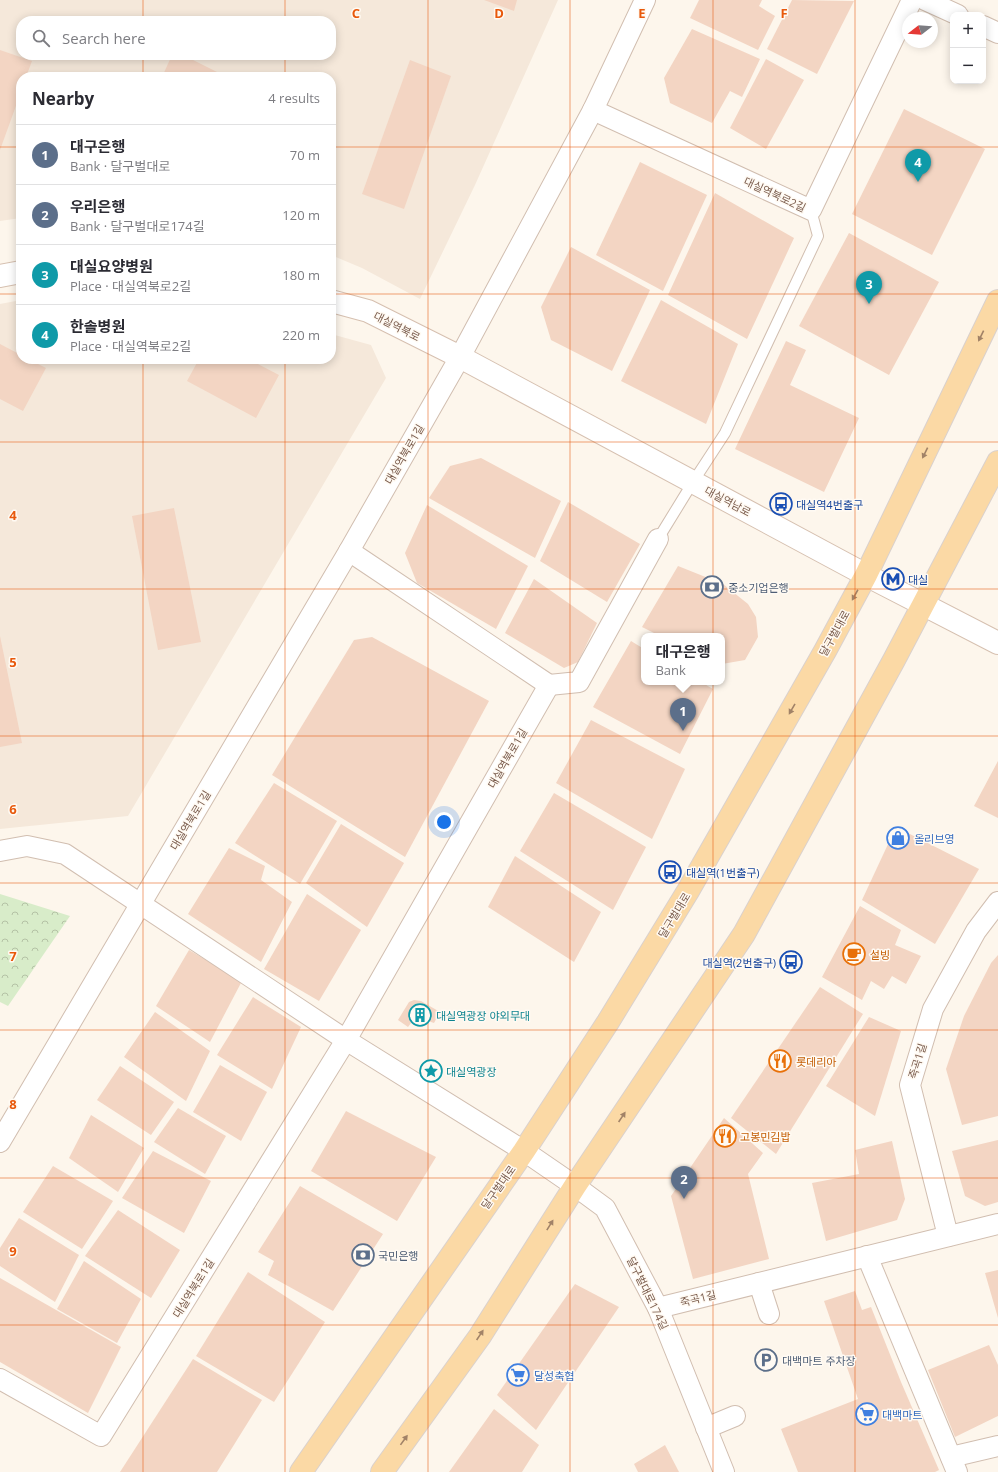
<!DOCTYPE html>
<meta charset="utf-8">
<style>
:root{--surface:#fff;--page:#f2f2f3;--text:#2b2b33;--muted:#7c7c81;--line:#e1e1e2;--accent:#e76f51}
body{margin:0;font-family:"Open Sans","Noto Sans KR",sans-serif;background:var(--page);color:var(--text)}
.controls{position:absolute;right:12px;top:12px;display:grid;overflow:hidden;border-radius:8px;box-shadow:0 2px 10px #0003}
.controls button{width:36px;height:36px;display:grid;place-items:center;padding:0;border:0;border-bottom:1px solid var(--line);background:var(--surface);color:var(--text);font:20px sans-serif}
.compass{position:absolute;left:902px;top:12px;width:36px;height:36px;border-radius:50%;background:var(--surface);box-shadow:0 2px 10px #0003;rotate:253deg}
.you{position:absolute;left:444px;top:822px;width:14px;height:14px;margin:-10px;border:3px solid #fff;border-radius:50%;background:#1a73e8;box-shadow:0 0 0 6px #1a73e833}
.badge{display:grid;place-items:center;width:26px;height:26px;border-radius:50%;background:var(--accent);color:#fff;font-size:13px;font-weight:700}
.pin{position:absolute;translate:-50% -33px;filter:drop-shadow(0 1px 2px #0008)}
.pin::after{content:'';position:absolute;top:21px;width:14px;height:12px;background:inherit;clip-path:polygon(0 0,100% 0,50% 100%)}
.popup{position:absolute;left:641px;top:633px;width:84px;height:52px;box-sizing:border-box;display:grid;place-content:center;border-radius:8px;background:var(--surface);filter:drop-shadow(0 1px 3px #0005);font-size:13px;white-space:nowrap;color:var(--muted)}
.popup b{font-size:15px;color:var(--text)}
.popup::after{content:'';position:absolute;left:50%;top:100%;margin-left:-8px;border:8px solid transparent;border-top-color:var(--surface)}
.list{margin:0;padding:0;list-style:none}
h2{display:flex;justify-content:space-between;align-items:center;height:52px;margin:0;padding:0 16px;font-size:17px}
h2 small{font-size:13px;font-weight:400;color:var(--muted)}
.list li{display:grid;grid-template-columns:26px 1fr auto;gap:12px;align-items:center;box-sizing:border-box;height:60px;padding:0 16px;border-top:1px solid var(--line)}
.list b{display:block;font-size:15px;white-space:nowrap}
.list p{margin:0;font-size:13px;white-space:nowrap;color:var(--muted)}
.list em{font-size:13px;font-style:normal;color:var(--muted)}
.icon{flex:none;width:22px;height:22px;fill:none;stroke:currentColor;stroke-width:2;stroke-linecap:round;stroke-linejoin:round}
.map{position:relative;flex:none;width:998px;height:1472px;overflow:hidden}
.search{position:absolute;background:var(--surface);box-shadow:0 2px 10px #0003;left:16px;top:16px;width:320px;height:44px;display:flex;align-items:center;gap:10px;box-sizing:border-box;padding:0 14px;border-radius:16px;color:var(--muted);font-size:15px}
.panel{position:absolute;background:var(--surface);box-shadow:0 2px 10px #0003;left:16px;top:72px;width:320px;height:292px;border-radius:16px}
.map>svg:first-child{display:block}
.residential{fill:#f5e8da;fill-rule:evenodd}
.park{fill:url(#park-crowns)}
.building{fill:#f3d5c3}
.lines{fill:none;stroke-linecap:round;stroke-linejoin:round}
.lane-casing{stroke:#d1beb0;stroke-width:12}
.street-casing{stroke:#d1beb0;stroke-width:22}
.secondary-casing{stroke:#d6c0b0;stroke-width:24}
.primary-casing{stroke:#dad1cd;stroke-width:24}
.lane{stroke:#fff;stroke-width:10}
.street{stroke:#fff;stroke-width:20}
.secondary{stroke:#fff;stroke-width:22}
.primary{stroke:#fbd9a5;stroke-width:22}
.oneway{fill:#a18267}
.grid{fill:none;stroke:#e8590c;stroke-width:1;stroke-opacity:0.55}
.labels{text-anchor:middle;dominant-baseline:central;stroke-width:3;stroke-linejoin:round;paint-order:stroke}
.street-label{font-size:11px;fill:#7a5c4d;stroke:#fffaf3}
.transit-label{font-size:11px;fill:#164399;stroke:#fffaf3;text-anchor:start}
.service-label{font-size:11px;fill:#4e5e75;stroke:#fffaf3;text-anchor:start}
.shop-label{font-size:11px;fill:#366cbe;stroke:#fffaf3;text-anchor:start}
.food-label{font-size:11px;fill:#c56008;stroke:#fffaf3;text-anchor:start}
.culture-label{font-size:11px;fill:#0d838f;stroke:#fffaf3;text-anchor:start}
.grid-label{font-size:13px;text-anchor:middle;font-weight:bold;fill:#e8590c;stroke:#fffaf3;stroke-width:3;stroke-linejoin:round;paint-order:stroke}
</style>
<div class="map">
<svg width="998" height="1472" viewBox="0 0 998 1472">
<defs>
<pattern id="park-crowns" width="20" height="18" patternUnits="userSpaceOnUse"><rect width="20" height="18" fill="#d8ecc9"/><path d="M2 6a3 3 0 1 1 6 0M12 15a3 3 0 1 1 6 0" fill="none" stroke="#b4c2a5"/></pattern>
</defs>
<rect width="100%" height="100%" fill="#fdf6ec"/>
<g class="residential">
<path d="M0,0H558L475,185L420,299L362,268L331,255V77H21V218L0,221ZM21,21H331V55H21Z"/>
<polygon points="21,300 21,359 331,359 331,334 371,345 386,378 128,816 0,829 0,304"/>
</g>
<polygon class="park" points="0,894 70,916 8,1006 0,1002"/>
<g class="building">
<polygon points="484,0 517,0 514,11"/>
<polygon points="699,0 762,0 759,6 775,16 758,50 690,18"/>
<polygon points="792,0 854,1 817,74 767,49"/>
<polygon points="692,29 760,59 742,97 730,91 712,123 670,103 664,78"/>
<polygon points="0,50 32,61 26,77 21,77 21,92 0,150"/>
<polygon points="172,55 183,55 227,77 162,77"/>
<polygon points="766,59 804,80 766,149 730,128"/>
<polygon points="410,60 451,76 404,209 362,194"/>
<polygon points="904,109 985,149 932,255 852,214"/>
<polygon points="640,162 707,195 663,291 596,255"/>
<polygon points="715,193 794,238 747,339 668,295"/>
<polygon points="849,233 939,282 889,375 799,326"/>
<polygon points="571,247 650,290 612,371 551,340 541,307"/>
<polygon points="661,300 738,344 706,424 621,381"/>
<polygon points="786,341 806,350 790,385 859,418 824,492 735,449"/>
<polygon points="0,344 21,355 21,359 28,359 46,368 23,411 0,399"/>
<polygon points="199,359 248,359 279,375 256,418 187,381"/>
<polygon points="481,458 561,501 535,558 429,498 450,466"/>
<polygon points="568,502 640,544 607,602 540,561"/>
<polygon points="427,505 528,566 496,629 417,583 405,553"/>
<polygon points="174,508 201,642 158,650 132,516"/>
<polygon points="678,566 723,584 748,604 756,617 758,637 745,660 722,664 722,636 660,636 642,627"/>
<polygon points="534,579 597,623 578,662 564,668 505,633"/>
<polygon points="0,636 22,743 0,747"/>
<polygon points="372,637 489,701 405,857 272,775 354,640"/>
<polygon points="631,641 644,649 644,682 701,682 713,689 680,754 593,707"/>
<polygon points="591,720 685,769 652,839 556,783"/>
<polygon points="998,761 998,818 974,806"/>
<polygon points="274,783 337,821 300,884 235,843"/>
<polygon points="554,793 646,847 613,910 520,851"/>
<polygon points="341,824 404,863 367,927 306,883"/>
<polygon points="896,827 979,869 935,944 862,900"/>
<polygon points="229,848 265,866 261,880 292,902 261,962 188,914"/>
<polygon points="515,856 601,912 574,962 488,907"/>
<polygon points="307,894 361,930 319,1001 264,969"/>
<polygon points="860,906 901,930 895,945 921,956 906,984 892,976 884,989 871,981 862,1000 822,977"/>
<polygon points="189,950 242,981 210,1042 156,1006"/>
<polygon points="998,955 998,1116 962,1125 946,1069 964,1016 991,963"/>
<polygon points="820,987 863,1014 776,1154 731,1118"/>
<polygon points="253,997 301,1027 272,1089 217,1055"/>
<polygon points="414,1000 421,1001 440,1012 434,1023 422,1019 411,1023 408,1027 398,1020 409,1002"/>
<polygon points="155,1012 210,1051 186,1101 124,1057"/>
<polygon points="869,1017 901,1031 875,1116 826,1086"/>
<polygon points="220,1065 267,1092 241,1141 193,1112"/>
<polygon points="120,1066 174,1102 151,1135 97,1100"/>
<polygon points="178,1108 226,1136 205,1174 154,1142"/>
<polygon points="346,1111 436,1157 397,1221 311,1171"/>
<polygon points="91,1115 144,1148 118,1192 69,1158"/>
<polygon points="724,1118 763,1153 748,1174 769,1259 693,1279 671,1196"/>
<polygon points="998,1140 998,1202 985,1206 965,1196 952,1151"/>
<polygon points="892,1141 905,1199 897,1220 826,1241 812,1183 859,1174 855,1150"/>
<polygon points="153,1151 211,1181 184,1233 122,1198"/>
<polygon points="53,1166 113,1201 82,1249 23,1212"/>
<polygon points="300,1186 383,1234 333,1311 268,1275 274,1261 258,1252"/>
<polygon points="118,1210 180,1250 151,1298 85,1256"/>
<polygon points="19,1218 79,1255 55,1302 0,1266 0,1248"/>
<polygon points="84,1261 141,1299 117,1343 57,1309"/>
<polygon points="998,1270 998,1318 985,1273"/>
<polygon points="248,1272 325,1322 274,1402 196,1356"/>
<polygon points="0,1278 121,1347 88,1413 0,1362"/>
<polygon points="575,1284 619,1307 536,1430 497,1395"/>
<polygon points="855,1291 862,1310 871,1307 901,1382 939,1470 935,1472 798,1472 781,1429 858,1399 824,1301"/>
<polygon points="989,1345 998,1365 998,1416 955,1437 928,1370"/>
<polygon points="193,1359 262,1400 217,1472 120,1472"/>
<polygon points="494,1409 539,1445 522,1472 449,1472"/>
<polygon points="665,1445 679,1472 638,1472 634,1464"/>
</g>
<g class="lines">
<g class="lane-casing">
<polyline id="lane" points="658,539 693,482 725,433 818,236 811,210"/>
</g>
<g class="street-casing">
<g id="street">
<polyline points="925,0 958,15"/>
<polyline points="983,26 998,33"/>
<polyline points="593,110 811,210 912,0"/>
<polyline points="349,551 549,685"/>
<polyline points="549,685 579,682 658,539"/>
<polyline points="0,851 27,846 65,854 346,1040 524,1151 575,1186 605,1208 658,1308 724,1472"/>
<polyline points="0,1142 349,551 460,357 593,110 645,0"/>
<polyline points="948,1236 910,1085 933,1009 976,931 998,902"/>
<polyline points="867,1256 957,1472"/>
<polyline points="759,1283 769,1314"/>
<polyline points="658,1308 998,1224"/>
<polyline points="0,1379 101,1436 346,1040 549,685"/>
<polyline points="706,1428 735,1416"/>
<polyline points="951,1457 998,1446"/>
</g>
</g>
<g class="secondary-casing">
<g id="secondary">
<polyline points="0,276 21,272"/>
<polyline points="331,301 368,311 460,357 866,575 998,643"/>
</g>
</g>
<g class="primary-casing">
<g id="primary">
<polyline points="301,1472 524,1151 608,1022 688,891 825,651 866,575 998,301"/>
<polyline points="382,1472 480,1336 575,1186 744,934 894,660 998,462"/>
</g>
</g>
<use href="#lane" class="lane"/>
<use href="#street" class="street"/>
<use href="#secondary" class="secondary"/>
<use href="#primary" class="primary"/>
</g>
<defs><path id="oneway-solid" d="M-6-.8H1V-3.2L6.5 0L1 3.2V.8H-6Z"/></defs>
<g class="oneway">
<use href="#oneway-solid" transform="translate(981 336) rotate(116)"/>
<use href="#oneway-solid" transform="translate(925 453) rotate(116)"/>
<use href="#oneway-solid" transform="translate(855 595) rotate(119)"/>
<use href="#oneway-solid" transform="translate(792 709) rotate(120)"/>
<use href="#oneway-solid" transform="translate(622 1117) rotate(-56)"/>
<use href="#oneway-solid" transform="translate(550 1225) rotate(-58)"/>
<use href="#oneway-solid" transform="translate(480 1335) rotate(-56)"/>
<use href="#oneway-solid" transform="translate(404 1440) rotate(-54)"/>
</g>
<path class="grid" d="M143,0V21M285,0V21M428,0V1472M570,0V1472M713,0V1472M855,0V1472M143,55V77M285,55V77M0,147H21M331,147H998M0,294H21M331,294H998M143,359V1472M285,359V1472M0,442H998M0,589H998M0,736H998M0,883H998M0,1030H998M0,1178H998M0,1325H998"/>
<defs>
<g id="bus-ring" transform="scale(1.15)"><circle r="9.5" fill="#fffaf3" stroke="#1a4fb4" stroke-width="1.5"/><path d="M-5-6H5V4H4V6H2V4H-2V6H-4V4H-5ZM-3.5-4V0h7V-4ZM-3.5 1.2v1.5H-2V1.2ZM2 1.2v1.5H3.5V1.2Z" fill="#1a4fb4"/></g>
<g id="metro-ring" transform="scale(1.15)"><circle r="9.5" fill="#fffaf3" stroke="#1a4fb4" stroke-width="1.5"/><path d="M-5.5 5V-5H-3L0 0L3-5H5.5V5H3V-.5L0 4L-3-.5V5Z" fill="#1a4fb4"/></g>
<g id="bank-ring" transform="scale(1.15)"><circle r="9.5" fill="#fffaf3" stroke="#5c6f8a" stroke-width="1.5"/><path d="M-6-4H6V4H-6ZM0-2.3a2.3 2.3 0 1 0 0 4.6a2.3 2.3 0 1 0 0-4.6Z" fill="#5c6f8a"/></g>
<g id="shop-ring" transform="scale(1.15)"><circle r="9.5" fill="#fffaf3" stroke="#3f7fe0" stroke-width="1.5"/><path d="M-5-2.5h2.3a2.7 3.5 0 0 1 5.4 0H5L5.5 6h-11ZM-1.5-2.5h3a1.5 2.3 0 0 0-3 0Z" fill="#3f7fe0"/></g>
<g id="cafe-ring" transform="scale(1.15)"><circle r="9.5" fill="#fffaf3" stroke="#e8710a" stroke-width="1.5"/><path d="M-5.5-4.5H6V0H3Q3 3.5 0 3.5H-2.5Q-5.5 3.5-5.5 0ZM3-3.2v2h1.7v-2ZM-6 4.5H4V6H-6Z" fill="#e8710a"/></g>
<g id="building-ring" transform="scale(1.15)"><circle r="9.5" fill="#fffaf3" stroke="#0f9aa8" stroke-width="1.5"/><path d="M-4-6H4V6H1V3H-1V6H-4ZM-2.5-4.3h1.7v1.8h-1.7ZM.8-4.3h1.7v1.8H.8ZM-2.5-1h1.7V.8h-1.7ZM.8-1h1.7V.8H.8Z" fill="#0f9aa8"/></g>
<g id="restaurant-ring" transform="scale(1.15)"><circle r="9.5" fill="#fffaf3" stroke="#e8710a" stroke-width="1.5"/><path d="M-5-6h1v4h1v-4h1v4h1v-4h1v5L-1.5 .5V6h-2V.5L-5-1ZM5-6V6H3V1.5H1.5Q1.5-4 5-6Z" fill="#e8710a"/></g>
<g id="sight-ring" transform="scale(1.15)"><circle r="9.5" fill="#fffaf3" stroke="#0f9aa8" stroke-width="1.5"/><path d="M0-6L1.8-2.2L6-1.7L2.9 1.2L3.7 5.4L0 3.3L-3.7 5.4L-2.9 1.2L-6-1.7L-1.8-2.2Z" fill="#0f9aa8"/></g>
<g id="parking-ring" transform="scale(1.15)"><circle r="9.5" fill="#fffaf3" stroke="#5c6f8a" stroke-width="1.5"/><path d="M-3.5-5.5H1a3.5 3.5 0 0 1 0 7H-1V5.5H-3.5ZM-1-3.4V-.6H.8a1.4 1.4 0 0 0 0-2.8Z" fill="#5c6f8a"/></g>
<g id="supermarket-ring" transform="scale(1.15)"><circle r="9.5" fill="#fffaf3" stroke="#3f7fe0" stroke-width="1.5"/><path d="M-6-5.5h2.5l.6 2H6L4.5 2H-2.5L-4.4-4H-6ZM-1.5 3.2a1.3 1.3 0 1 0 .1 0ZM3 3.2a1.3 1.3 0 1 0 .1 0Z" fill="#3f7fe0"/></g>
</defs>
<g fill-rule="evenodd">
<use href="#bus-ring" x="781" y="504"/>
<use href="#metro-ring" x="893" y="579"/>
<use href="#bank-ring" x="712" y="587"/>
<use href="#shop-ring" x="898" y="838"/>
<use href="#bus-ring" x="670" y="872"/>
<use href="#cafe-ring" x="854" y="954"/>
<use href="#bus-ring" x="791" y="962"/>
<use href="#building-ring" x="420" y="1015"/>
<use href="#restaurant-ring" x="780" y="1061"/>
<use href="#sight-ring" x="431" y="1071"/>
<use href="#restaurant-ring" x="725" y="1136"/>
<use href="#bank-ring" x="363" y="1255"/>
<use href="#parking-ring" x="766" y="1360"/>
<use href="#supermarket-ring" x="518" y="1375"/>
<use href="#supermarket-ring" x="867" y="1414"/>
</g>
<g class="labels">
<g class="street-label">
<text transform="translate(775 194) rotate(25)">대실역북로2길</text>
<text transform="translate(397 326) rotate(27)">대실역북로</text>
<text transform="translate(404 454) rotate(-60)">대실역북로1길</text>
<text transform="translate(728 501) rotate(28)">대실역남로</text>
<text transform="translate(834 633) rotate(-61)">달구벌대로</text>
<text transform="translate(507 758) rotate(-60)">대실역북로1길</text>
<text transform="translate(190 820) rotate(-59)">대실역북로1길</text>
<text transform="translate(674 915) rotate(-59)">달구벌대로</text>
<text transform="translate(917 1061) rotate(-73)">죽곡1길</text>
<text transform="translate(498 1187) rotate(-55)">달구벌대로</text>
<text transform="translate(193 1288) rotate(-58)">대실역북로1길</text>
<text transform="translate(648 1293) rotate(64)">달구벌대로174길</text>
<text transform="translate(698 1298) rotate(-14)">죽곡1길</text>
</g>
<g class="transit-label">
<text x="796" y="504">대실역4번출구</text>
<text x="908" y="579">대실</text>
<text x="686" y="872">대실역(1번출구)</text>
<text x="776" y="962" text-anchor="end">대실역(2번출구)</text>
</g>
<g class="service-label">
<text x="728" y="587">중소기업은행</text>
<text x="378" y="1255">국민은행</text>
<text x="782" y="1360">대백마트 주차장</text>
</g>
<g class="shop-label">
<text x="914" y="838">올리브영</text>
<text x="534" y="1375">달성축협</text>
<text x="882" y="1414">대백마트</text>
</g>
<g class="food-label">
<text x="870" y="954">설빙</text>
<text x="796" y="1061">롯데리아</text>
<text x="740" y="1136">고봉민김밥</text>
</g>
<g class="culture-label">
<text x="436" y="1015">대실역광장 야외무대</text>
<text x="446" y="1071">대실역광장</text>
</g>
</g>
<g class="grid-label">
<text x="356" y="18">C</text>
<text x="499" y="18">D</text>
<text x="642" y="18">E</text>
<text x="784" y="18">F</text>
<text x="13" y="520">4</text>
<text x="13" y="667">5</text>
<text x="13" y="814">6</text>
<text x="13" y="961">7</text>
<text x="13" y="1109">8</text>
<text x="13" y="1256">9</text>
</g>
</svg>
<div class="controls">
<button>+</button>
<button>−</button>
</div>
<svg class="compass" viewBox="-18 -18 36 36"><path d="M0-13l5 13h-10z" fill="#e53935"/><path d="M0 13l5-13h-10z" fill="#7c7c81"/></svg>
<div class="you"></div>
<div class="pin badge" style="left:683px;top:731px;background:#5c6f8a">1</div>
<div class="popup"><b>대구은행</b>Bank</div>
<div class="pin badge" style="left:684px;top:1199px;background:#5c6f8a">2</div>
<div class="pin badge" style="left:869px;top:304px;background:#0f9aa8">3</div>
<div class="pin badge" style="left:918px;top:182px;background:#0f9aa8">4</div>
<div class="search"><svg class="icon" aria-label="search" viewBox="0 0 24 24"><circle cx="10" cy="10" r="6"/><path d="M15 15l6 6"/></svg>Search here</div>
<section class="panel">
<h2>Nearby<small>4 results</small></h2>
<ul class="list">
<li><span class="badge" style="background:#5c6f8a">1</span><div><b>대구은행</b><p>Bank · 달구벌대로</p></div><em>70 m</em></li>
<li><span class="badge" style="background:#5c6f8a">2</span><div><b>우리은행</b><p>Bank · 달구벌대로174길</p></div><em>120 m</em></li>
<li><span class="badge" style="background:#0f9aa8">3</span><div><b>대실요양병원</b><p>Place · 대실역북로2길</p></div><em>180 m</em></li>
<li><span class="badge" style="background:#0f9aa8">4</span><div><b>한솔병원</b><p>Place · 대실역북로2길</p></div><em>220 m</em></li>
</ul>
</section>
</div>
